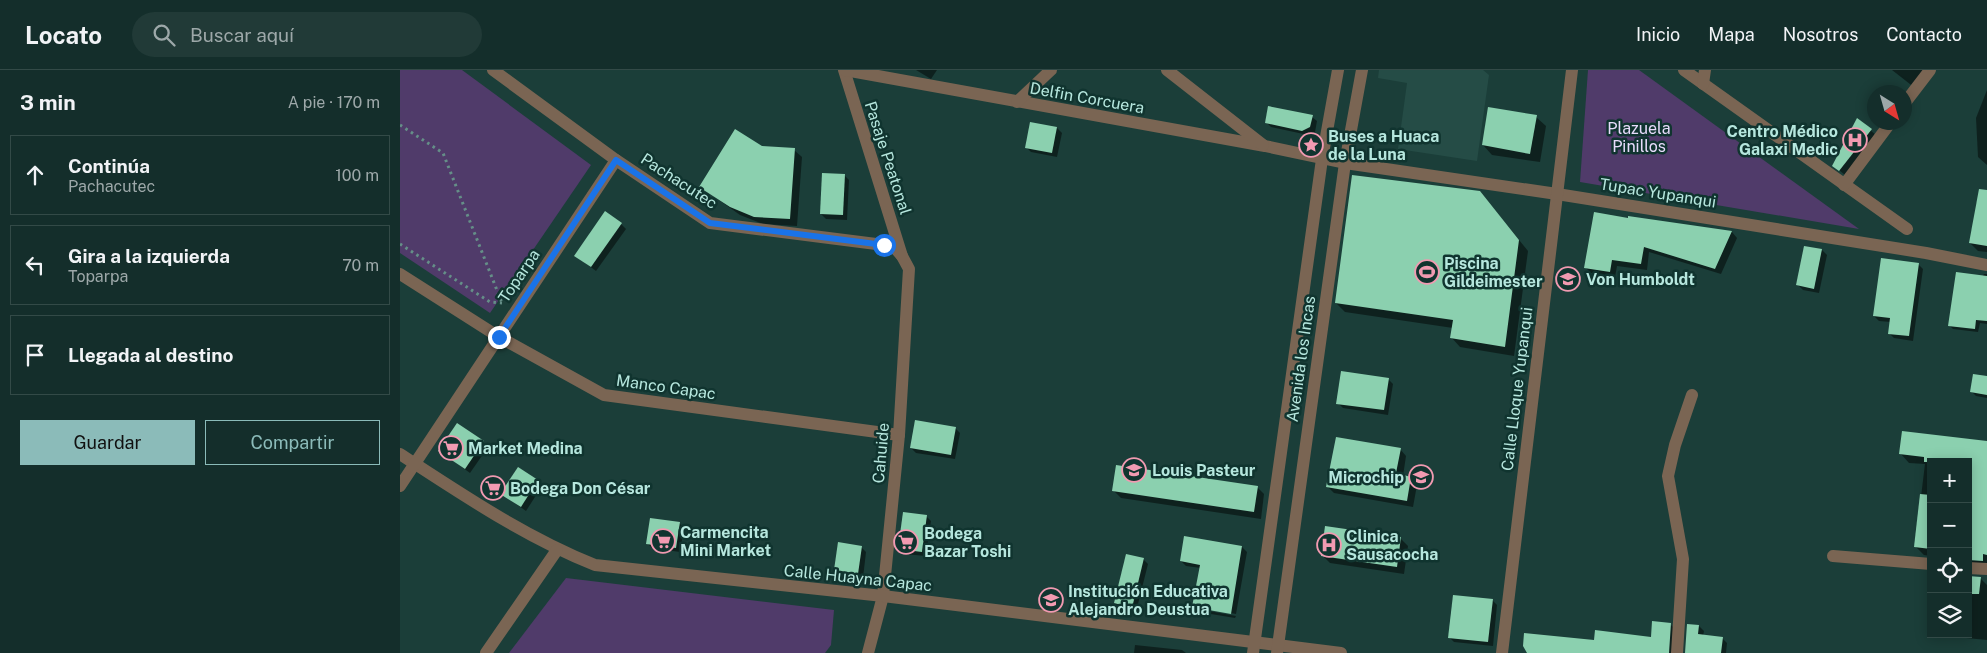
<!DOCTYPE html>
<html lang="es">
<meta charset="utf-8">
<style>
:root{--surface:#142e2b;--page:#213a37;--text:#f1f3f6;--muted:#9da8a9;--line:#334a47;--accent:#8bbbb9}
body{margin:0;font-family:"Public Sans",sans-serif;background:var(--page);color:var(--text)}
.controls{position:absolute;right:15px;bottom:15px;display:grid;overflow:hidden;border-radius:0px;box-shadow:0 2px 12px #0003}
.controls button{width:45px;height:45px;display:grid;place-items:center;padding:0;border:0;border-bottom:1px solid var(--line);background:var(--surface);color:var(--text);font:25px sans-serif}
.compass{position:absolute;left:1467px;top:15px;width:45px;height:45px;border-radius:50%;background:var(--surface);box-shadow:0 2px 12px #0003;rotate:143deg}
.stop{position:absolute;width:15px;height:15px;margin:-11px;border:4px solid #1a73e8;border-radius:50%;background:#fff}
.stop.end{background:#1a73e8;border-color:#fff;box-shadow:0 1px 5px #0008}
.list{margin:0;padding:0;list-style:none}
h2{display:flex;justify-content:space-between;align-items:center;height:65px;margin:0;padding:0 20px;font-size:21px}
h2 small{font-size:16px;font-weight:400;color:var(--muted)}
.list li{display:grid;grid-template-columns:32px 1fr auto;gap:15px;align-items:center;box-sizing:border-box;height:80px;margin:0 10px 10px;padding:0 10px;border:1px solid var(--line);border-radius:0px}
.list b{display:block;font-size:19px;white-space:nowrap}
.list p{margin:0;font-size:16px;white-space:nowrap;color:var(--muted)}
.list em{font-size:16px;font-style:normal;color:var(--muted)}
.actions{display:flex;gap:10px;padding:15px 20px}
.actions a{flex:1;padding:11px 0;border:1px solid var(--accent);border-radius:0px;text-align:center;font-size:18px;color:var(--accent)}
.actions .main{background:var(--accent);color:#111}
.icon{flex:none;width:28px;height:28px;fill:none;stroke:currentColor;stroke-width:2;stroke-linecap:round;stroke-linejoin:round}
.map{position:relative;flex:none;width:1587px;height:583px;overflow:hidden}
header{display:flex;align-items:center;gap:30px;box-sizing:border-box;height:70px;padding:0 25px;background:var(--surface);border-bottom:1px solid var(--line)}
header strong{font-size:24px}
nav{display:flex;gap:28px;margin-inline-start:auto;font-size:18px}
.search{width:350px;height:45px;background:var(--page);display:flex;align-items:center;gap:12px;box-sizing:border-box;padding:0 18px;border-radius:28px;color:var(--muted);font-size:19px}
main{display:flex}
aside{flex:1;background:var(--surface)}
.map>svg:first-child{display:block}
.built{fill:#254c46}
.green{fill:#503b6a}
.shadow{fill:#0007}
.building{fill:#8bd0af}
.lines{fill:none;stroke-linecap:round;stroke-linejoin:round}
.path{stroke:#658f88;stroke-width:3;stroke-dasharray:2.5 4;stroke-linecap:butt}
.minor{stroke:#7a6553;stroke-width:12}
.route{stroke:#1a73e8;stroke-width:6}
.labels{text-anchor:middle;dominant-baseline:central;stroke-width:5;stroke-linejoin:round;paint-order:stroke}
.street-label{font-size:16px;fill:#b6e7de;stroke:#10342f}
.park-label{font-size:16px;fill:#e8dbfc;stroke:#10342f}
.poi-label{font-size:16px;font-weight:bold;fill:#b6e7de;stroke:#10342f;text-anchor:start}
</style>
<header>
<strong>Locato</strong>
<div class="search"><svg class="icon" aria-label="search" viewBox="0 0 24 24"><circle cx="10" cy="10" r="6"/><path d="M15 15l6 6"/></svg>Buscar aquí</div>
<nav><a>Inicio</a><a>Mapa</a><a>Nosotros</a><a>Contacto</a></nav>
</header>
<main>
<aside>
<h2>3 min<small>A pie · 170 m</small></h2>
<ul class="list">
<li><svg class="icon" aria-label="ahead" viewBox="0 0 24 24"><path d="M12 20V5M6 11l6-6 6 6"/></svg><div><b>Continúa</b><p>Pachacutec</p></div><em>100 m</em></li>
<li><svg class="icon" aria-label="left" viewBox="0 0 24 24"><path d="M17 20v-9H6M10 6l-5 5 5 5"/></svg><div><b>Gira a la izquierda</b><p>Toparpa</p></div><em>70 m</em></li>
<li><svg class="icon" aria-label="arrive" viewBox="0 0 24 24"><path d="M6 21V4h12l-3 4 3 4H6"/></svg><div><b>Llegada al destino</b></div></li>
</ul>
<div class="actions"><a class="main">Guardar</a><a>Compartir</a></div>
</aside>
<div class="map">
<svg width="1587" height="583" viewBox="0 0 1587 583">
<rect width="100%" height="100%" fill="#1b3e39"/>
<polygon class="built" points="979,0 1083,0 1089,5 1077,91 998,79 1007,13 978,8"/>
<g class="green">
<polygon points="0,0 62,0 191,95 90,243 0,183"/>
<polygon points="1188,0 1239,0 1459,159 1180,112"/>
<polygon points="166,508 434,540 431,575 425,583 109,583"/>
</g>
<g class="shadow">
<polygon points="516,0 537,0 531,9"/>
<polygon points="1492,0 1528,0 1515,18"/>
<polygon points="1587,20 1587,95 1578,87 1576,48"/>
<polygon points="912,47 917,51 915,62 908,65 871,57 866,52"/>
<polygon points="1136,47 1146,56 1140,92 1092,85 1083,75"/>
<polygon points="1458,50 1476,65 1445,105 1439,100"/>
<polygon points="657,58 662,63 657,87 631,82 626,77"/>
<polygon points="362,77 394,80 402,87 397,156 363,154 340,145 301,117"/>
<polygon points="444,105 449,110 447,150 426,149 421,144"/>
<polygon points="1080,122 1128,181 1114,286 1060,277 1051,267 1053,258 945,242 936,233"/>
<polygon points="1587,131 1587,182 1578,181 1570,173"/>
<polygon points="1195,144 1332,162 1337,168 1321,204 1249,182 1247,200 1217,196 1215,207 1191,203 1185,197"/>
<polygon points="221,154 226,159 196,201 176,186"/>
<polygon points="1422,180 1427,185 1419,223 1403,220 1398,215"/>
<polygon points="1518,194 1523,199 1513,271 1494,268 1489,263 1491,252 1479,251 1474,246"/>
<polygon points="1584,204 1587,204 1587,254 1580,253 1578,262 1553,259 1550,256"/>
<polygon points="1587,308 1587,328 1576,326 1572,322"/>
<polygon points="988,309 993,314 988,345 943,338 938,333"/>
<polygon points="58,355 88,377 70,403 40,381"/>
<polygon points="555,358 560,363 555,389 516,383 511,378"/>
<polygon points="1587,372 1587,499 1573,499 1568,506 1568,392 1531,392 1531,486 1524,485 1515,476 1525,394 1509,393 1501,384"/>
<polygon points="1000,379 1006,386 1003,406 1011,408 1017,415 1013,437 934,423 928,417"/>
<polygon points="118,398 142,416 126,441 102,424"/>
<polygon points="857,417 864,424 861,449 721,428 714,421"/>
<polygon points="526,446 531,451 526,486 504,484 499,479"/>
<polygon points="279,453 284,458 280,482 252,478 247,473"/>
<polygon points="1000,468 1008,476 1004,504 930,493 922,485"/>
<polygon points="461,477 466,482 463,508 440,505 435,500"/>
<polygon points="842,477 847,482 836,544 798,537 798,539 836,546 835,548 799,542 794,537 801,498 786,496 781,491"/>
<polygon points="743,489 748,494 736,542 720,538 715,533"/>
<polygon points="1568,507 1580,508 1587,515 1587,570 1535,565 1568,564"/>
<polygon points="1531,517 1531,560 1527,556"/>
<polygon points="1092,530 1097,535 1093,576 1054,572 1050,568"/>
<polygon points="1270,554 1275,559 1274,583 1129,583 1195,572 1252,568"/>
<polygon points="1299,556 1304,561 1303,566 1322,568 1327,573 1326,583 1286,583"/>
<polygon points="735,575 782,580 786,583 734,583"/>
</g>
<g class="building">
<polygon points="868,36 913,45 910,57 902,61 865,53"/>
<polygon points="1088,37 1137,45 1130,84 1082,75"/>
<polygon points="1457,48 1472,59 1439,101 1432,96"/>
<polygon points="630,52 657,57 652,83 625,78"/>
<polygon points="335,59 362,76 395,78 390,149 354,147 330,137 299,117"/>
<polygon points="422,103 445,104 443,145 420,144"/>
<polygon points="952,105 1080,121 1119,170 1105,277 1050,268 1053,250 935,233"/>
<polygon points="1579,119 1587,120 1587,176 1569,173"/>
<polygon points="205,141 222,153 191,197 174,186"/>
<polygon points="1194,142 1228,148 1228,146 1332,161 1315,199 1244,177 1241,194 1212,190 1210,202 1184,198"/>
<polygon points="1404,176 1422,179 1414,219 1396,215"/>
<polygon points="1481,188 1519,193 1509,266 1488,264 1490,248 1473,246"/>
<polygon points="1556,202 1587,206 1587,251 1576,250 1575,259 1548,256"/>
<polygon points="941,301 989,308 984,340 936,334"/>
<polygon points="1573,304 1587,306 1587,325 1570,322"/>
<polygon points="515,350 556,357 551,385 510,378"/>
<polygon points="57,353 84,371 65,399 38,381"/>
<polygon points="1502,361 1587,371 1587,485 1583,484 1583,491 1568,490 1568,392 1524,392 1524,387 1499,384"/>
<polygon points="936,367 1001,378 996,403 1011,407 1007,431 926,417"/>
<polygon points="716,395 858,416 854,442 712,421"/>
<polygon points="118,397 138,410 121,437 100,424"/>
<polygon points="1520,424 1531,425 1531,479 1514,477"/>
<polygon points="503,442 527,445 522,482 498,479"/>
<polygon points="250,448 280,452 276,478 246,474"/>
<polygon points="925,456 1001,467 997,497 921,486"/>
<polygon points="784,466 842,476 831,544 792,537 800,495 780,491"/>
<polygon points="438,472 462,476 458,504 434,500"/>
<polygon points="726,484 744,488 732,538 714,533"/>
<polygon points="1568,506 1581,507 1579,524 1568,524"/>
<polygon points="1053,525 1093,529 1088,572 1048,568"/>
<polygon points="1252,551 1271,553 1269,583 1127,583 1123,576 1124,563 1194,570 1195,560 1251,567"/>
<polygon points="1287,554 1299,555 1298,564 1323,567 1321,583 1285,583"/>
</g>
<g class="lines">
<g class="path">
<polyline points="0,55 43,83 102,233"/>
<polyline points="0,174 90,232 102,233"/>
</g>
<g class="minor">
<polyline points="93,0 216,90 310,153 484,175 495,178 502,186"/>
<polyline points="444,0 502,186 509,199 499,365 483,526 468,583"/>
<polyline points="445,0 865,76 945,93 1157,124 1526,183 1587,195"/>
<polyline points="767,0 863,75"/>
<polyline points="1284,0 1507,159"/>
<polyline points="1303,14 1305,0"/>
<polyline points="617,32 651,0"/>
<polyline points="1504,34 1530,0"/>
<polyline points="1444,115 1491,52"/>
<polyline points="0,204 99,267 204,325 499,365"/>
<path d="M0,384C63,425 125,467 195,495L483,526L941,583"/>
<polyline points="0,416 216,90"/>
<polyline points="1433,486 1531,494"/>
<polyline points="1568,498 1587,499"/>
<polyline points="86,583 157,480"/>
<polyline points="853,583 922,89 938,0"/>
<polyline points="877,583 945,93 962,0"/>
<polyline points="1102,583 1172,0"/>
<polyline points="1277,583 1283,489 1268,406 1275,375 1292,325"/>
</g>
</g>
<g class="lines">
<polyline class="route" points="99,267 216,90 310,153 484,175"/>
</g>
<defs>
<g id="hospital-ring" transform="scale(1.25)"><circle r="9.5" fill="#10342f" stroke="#f19ab1" stroke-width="1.5"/><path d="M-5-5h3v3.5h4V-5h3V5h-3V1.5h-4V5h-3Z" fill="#f19ab1"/></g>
<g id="sight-ring" transform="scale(1.25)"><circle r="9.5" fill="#10342f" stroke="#f19ab1" stroke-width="1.5"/><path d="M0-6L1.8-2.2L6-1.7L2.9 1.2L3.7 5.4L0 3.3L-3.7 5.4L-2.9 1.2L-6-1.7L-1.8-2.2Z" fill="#f19ab1"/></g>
<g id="stadium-ring" transform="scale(1.25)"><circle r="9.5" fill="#10342f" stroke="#f19ab1" stroke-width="1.5"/><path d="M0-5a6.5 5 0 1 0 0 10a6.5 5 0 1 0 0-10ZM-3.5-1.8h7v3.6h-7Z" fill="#f19ab1"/></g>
<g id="school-ring" transform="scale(1.25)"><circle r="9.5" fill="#10342f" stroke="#f19ab1" stroke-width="1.5"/><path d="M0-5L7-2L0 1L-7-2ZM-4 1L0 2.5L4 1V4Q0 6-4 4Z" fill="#f19ab1"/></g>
<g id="supermarket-ring" transform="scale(1.25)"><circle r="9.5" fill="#10342f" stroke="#f19ab1" stroke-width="1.5"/><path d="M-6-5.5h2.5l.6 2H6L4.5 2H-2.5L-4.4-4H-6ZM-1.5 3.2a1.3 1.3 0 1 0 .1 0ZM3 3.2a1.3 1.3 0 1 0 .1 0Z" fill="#f19ab1"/></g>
</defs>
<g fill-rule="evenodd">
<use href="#hospital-ring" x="1455" y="70"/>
<use href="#sight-ring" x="911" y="75"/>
<use href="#stadium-ring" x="1027" y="202"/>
<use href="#school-ring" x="1168" y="209"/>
<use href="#supermarket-ring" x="51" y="378"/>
<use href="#school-ring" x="734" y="400"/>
<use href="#school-ring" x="1021" y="407"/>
<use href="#supermarket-ring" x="93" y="418"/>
<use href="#supermarket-ring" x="263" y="471"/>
<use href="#supermarket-ring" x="506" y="472"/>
<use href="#hospital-ring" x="929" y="475"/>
<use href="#school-ring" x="651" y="530"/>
</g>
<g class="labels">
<g class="street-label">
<text transform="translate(687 28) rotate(10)">Delfin Corcuera</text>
<text transform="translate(488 88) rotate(72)">Pasaje Peatonal</text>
<text transform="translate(279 111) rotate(33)">Pachacutec</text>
<text transform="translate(1258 123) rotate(9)">Tupac Yupanqui</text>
<text transform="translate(119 206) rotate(-56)">Toparpa</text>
<text transform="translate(901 289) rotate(-82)">Avenida los Incas</text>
<text transform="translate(266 317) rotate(8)">Manco Capac</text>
<text transform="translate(1117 319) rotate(-83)">Calle Lloque Yupanqui</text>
<text transform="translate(481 383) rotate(-85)">Cahuide</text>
<text transform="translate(458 508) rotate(6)">Calle Huayna Capac</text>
</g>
<g class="park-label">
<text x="1239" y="58">Plazuela<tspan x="1239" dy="18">Pinillos</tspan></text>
</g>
<g class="poi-label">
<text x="1438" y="61" text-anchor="end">Centro Médico<tspan x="1438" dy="18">Galaxi Medic</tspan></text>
<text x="928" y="66">Buses a Huaca<tspan x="928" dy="18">de la Luna</tspan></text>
<text x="1044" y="193">Piscina<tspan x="1044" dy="18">Gildeimester</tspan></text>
<text x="1186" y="209">Von Humboldt</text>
<text x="68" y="378">Market Medina</text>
<text x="752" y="400">Louis Pasteur</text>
<text x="1004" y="407" text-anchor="end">Microchip</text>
<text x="110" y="418">Bodega Don César</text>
<text x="280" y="462">Carmencita<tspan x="280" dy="18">Mini Market</tspan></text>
<text x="524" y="463">Bodega<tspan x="524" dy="18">Bazar Toshi</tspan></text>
<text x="946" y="466">Clinica<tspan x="946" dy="18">Sausacocha</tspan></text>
<text x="668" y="521">Institución Educativa<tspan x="668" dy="18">Alejandro Deustua</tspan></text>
</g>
</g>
</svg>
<div class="controls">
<button>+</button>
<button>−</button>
<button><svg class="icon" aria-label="locate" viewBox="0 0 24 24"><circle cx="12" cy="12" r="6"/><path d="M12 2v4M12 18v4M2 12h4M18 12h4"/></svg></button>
<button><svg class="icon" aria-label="layers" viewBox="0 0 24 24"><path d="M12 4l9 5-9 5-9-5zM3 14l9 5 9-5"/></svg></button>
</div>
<svg class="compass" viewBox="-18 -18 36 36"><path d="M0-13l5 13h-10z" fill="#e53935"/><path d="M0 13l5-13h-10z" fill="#9da8a9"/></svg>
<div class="stop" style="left:484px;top:175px"></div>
<div class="stop end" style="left:99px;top:267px"></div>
</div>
</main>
